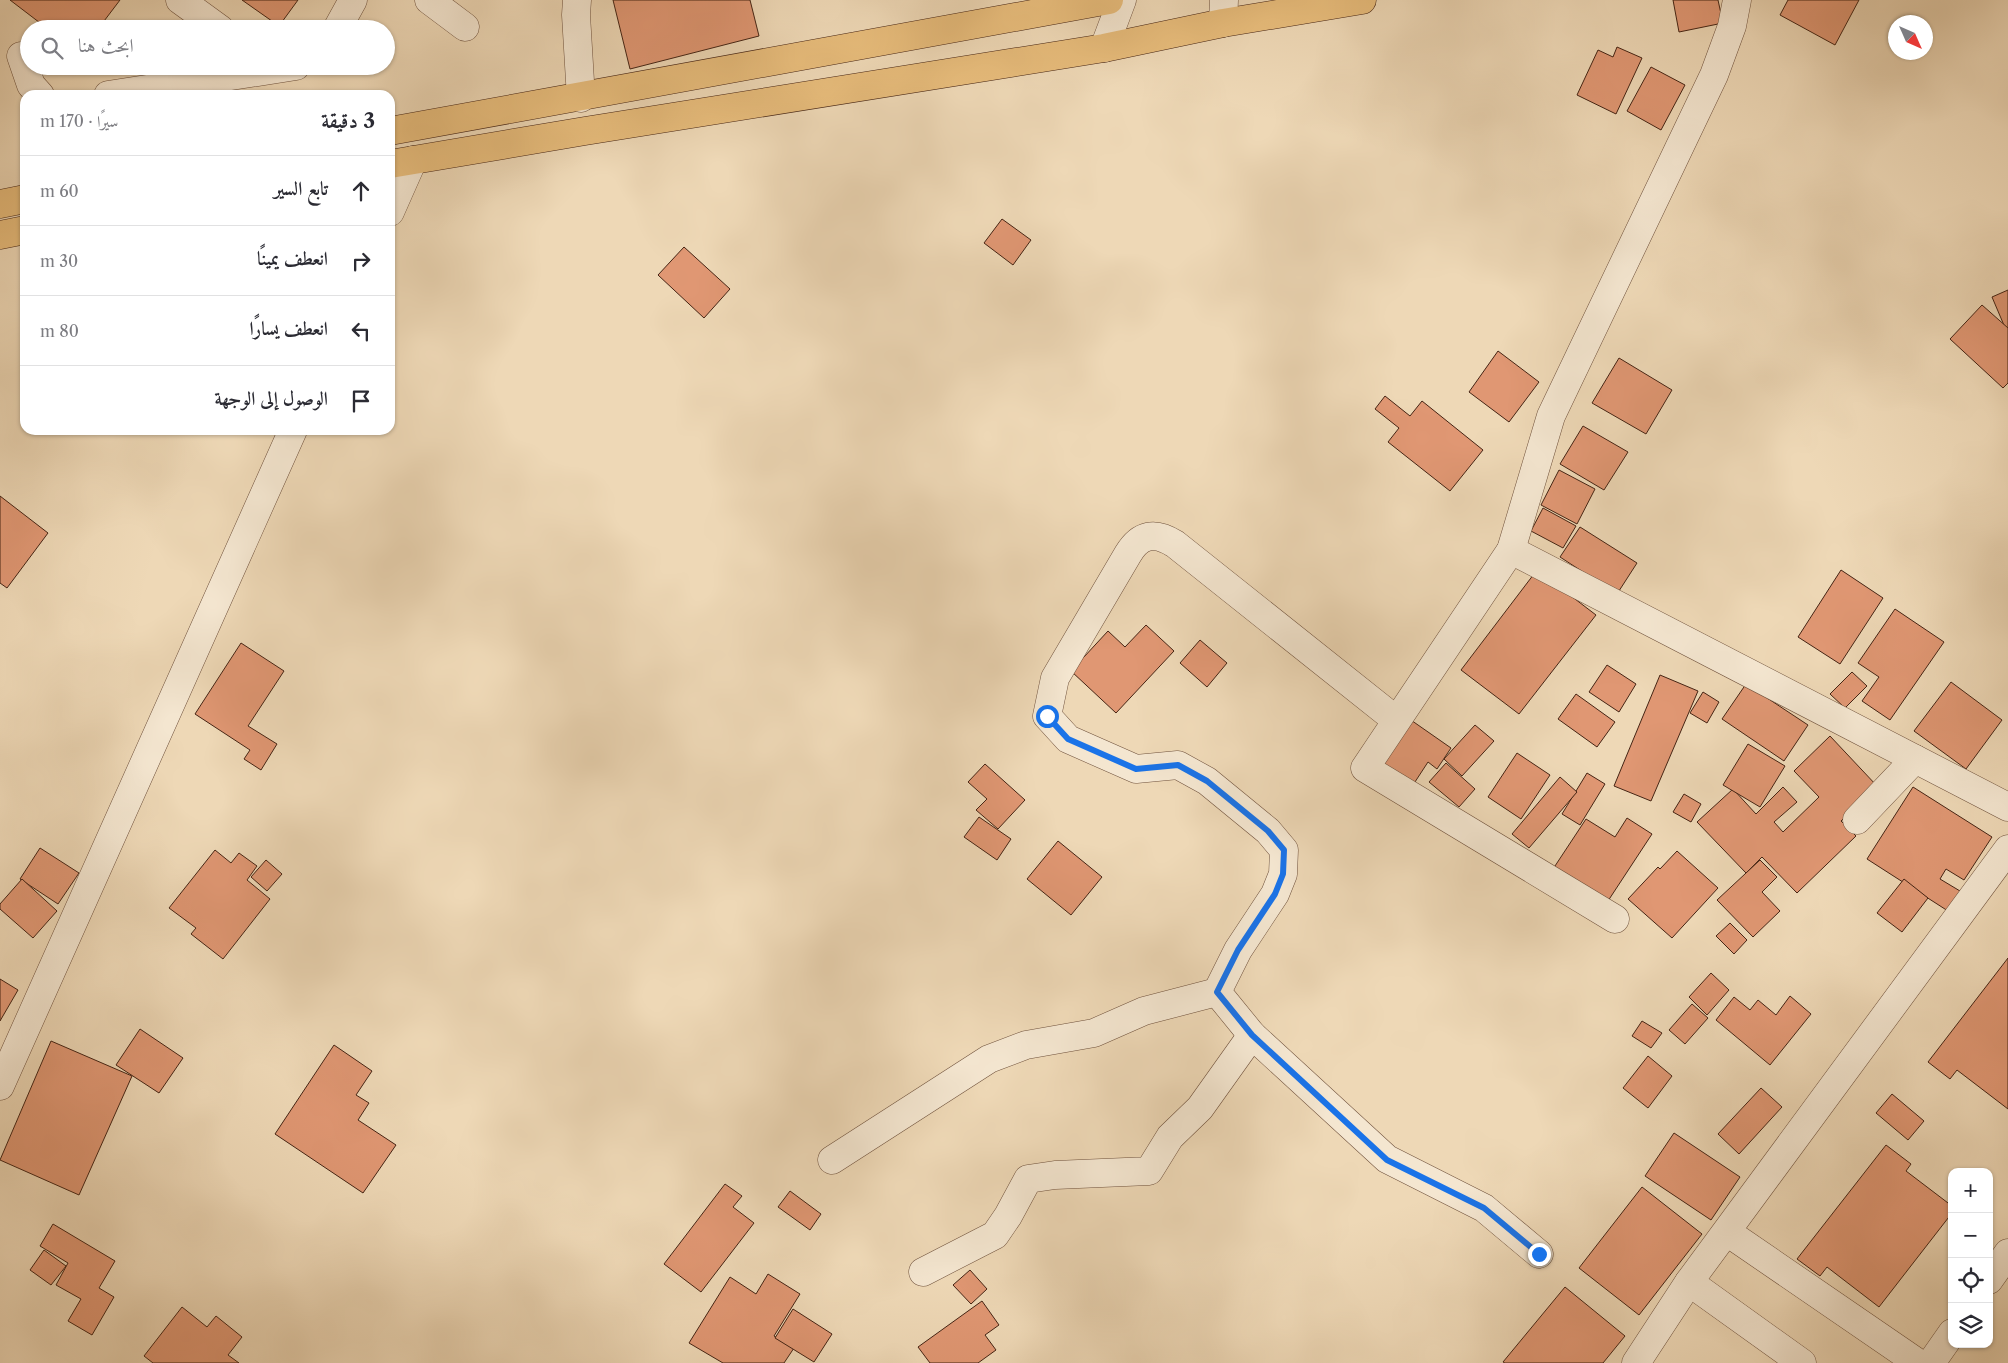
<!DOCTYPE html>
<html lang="ar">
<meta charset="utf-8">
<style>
:root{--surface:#fff;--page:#f2f2f3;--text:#2b2b33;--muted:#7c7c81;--line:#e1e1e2}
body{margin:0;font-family:"Libre Caslon Text",Amiri,serif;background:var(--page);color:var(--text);direction:rtl}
.controls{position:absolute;right:15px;bottom:15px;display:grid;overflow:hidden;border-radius:10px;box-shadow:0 1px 4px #0004}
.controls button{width:45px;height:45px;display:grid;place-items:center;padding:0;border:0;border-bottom:1px solid var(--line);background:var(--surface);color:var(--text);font:25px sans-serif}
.compass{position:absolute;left:1888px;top:15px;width:45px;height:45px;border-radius:50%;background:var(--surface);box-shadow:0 1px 4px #0004;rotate:135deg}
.stop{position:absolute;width:15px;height:15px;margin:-11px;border:4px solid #1a73e8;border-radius:50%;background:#fff}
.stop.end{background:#1a73e8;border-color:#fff;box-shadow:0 1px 5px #0008}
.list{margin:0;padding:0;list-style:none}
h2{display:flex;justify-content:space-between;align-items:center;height:65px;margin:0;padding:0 20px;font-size:21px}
h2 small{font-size:16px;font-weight:400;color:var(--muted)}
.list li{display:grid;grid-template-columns:32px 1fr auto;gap:15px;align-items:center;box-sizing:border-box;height:70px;padding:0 20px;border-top:1px solid var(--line)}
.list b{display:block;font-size:19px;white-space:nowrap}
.list em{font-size:16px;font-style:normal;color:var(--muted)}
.icon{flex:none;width:28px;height:28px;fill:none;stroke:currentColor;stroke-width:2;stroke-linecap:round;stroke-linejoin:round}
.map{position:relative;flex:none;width:2008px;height:1363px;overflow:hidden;direction:ltr}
.search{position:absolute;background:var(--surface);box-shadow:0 1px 4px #0004;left:20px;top:20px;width:375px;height:55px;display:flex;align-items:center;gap:12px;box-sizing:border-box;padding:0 18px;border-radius:28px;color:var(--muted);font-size:19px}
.panel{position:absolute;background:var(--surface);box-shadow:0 1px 4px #0004;left:20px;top:90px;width:375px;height:345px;border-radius:15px;direction:rtl}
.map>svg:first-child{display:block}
.building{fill:#e09773;stroke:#452414}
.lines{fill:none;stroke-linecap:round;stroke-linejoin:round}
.minor-casing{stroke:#6f513c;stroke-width:29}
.major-casing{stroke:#452414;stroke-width:29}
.minor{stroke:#f4e6d0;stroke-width:28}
.major{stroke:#e7bc7b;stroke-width:28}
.route{stroke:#1a73e8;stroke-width:6}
</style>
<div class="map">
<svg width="2008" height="1363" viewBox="0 0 2008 1363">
<rect width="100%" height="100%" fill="#eed8b6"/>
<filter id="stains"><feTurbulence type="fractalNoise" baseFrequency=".004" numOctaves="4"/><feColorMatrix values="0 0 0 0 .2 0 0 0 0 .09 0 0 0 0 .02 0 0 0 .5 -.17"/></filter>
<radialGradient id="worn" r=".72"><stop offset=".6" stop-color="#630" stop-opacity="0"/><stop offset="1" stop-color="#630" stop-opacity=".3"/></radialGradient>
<g class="building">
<polygon points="10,0 120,0 98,29 48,29"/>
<polygon points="242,0 298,0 279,26"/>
<polygon points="613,0 750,0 759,36 630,69"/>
<polygon points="1673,0 1718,0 1723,23 1679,32"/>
<polygon points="1788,0 1859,0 1835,45 1780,15"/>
<polygon points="1617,47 1642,58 1616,114 1577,95 1598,50 1613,57"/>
<polygon points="1651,67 1685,85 1661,130 1627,111"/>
<polygon points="1002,219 1031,240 1013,265 984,243"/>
<polygon points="684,247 730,289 704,318 658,275"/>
<polygon points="2008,290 2008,329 2006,330 1992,297"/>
<polygon points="1982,305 2008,328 2008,383 2003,388 1950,339"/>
<polygon points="1498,351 1539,382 1509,422 1469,392"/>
<polygon points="1619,358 1672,390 1646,434 1592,403"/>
<polygon points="1385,396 1410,416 1422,401 1483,450 1450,491 1388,442 1399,428 1375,409"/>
<polygon points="1583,426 1628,452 1604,490 1560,464"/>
<polygon points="1559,470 1595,489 1577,524 1541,505"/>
<polygon points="0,496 48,533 7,588 0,583"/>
<polygon points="1543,508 1576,526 1563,548 1531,531"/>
<polygon points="1580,527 1637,563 1617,594 1560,557"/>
<polygon points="1537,570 1596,615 1519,714 1461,670"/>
<polygon points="1841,570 1883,598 1840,664 1798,637"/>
<polygon points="1895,609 1944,642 1890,720 1862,701 1879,677 1858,663"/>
<polygon points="1146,625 1174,651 1116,713 1071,671 1108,631 1125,647"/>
<polygon points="1200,640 1227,663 1207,687 1180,663"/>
<polygon points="241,643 284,671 248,726 277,744 261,770 244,759 250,750 195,714"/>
<polygon points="1607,665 1636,684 1619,712 1589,692"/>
<polygon points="1852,672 1867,686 1845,708 1830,694"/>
<polygon points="1660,675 1698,691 1651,801 1614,786"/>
<polygon points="1951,682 2002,720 1966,769 1914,731"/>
<polygon points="1746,684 1808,725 1784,761 1722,719"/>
<polygon points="1703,692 1719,702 1707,723 1690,713"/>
<polygon points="1576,694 1615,722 1597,747 1558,719"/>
<polygon points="1408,718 1451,748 1437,769 1428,762 1413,785 1379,762"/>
<polygon points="1475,725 1494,741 1462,776 1444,759"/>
<polygon points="1830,736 1877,786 1841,821 1856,836 1797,893 1762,857 1746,873 1697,822 1733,789 1756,814 1783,787 1797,802 1774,822 1783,832 1819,797 1794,771"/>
<polygon points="1748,744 1785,766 1760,807 1723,785"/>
<polygon points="1517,753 1550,775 1521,819 1488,797"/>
<polygon points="1446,763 1475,789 1459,807 1429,782"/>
<polygon points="985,764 1025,800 998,829 976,810 987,799 968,782"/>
<polygon points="1587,773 1605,784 1580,825 1562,814"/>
<polygon points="1560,777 1577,792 1529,848 1512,834"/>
<polygon points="1913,787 1992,837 1964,880 1946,869 1940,879 1960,891 1948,911 1867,859"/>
<polygon points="1684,794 1701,804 1691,822 1673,812"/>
<polygon points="979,817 1011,839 997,860 964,837"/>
<polygon points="1627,818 1652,834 1606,904 1553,869 1586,819 1615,837"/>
<polygon points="1058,841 1102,877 1071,915 1027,879"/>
<polygon points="40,848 79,873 58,904 20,879"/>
<polygon points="215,850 231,863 239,853 257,866 247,880 270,899 223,959 191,934 196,928 169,908"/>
<polygon points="1677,851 1718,888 1672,938 1628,899 1658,867 1660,869"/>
<polygon points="266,860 282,874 267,891 251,877"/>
<polygon points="1760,860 1777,877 1762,892 1780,911 1753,937 1717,900"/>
<polygon points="22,879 57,911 33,938 0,909 0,904"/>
<polygon points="1904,879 1928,898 1902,932 1877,913"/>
<polygon points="1730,923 1747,940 1734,954 1716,936"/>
<polygon points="2008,958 2008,1109 1957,1070 1950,1079 1928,1062"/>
<polygon points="1711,973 1729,990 1707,1015 1689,997"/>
<polygon points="0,979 18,990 0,1021"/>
<polygon points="1790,996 1811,1014 1770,1065 1716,1020 1734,997 1750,1010 1758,1000 1776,1015"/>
<polygon points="1692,1004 1708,1018 1685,1044 1669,1030"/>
<polygon points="1642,1021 1662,1033 1651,1048 1632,1036"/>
<polygon points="140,1029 183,1058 159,1093 116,1065"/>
<polygon points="51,1041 132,1076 79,1195 0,1160"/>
<polygon points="334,1045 372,1071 356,1095 369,1103 358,1120 396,1145 363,1193 275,1134"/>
<polygon points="1648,1056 1672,1076 1648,1108 1623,1088"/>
<polygon points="1761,1088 1782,1107 1739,1154 1718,1134"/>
<polygon points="1892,1094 1924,1121 1908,1140 1876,1113"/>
<polygon points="1674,1133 1740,1177 1711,1220 1645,1176"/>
<polygon points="1886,1145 1911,1164 1906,1171 1952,1206 1952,1213 1879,1307 1827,1267 1820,1276 1797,1259"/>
<polygon points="725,1184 742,1196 733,1207 754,1223 701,1292 664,1264"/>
<polygon points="1642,1187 1702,1234 1639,1315 1579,1268"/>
<polygon points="790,1191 821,1214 810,1230 778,1207"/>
<polygon points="53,1224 115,1261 99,1288 114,1297 92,1335 68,1321 81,1299 56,1285 68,1263 40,1246"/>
<polygon points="44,1250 66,1266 51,1285 30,1270"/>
<polygon points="970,1270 987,1289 971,1304 953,1285"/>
<polygon points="768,1274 800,1294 774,1336 794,1348 784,1363 723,1363 689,1343 730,1277 756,1294"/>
<polygon points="1565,1287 1625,1336 1603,1363 1505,1363 1503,1362"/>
<polygon points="982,1301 999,1325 985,1335 996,1350 978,1363 930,1363 918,1347"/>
<polygon points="182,1307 207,1327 216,1316 242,1337 228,1355 239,1363 153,1363 144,1356"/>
<polygon points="793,1309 832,1334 814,1362 775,1338"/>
</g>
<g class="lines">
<g class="minor-casing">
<g id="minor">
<polyline points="180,0 220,29"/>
<polyline points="429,0 465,27"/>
<polyline points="577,0 576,15 581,98"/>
<polyline points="1223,23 1224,0"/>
<polyline points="337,29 353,0"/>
<polyline points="1104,48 1122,0"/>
<polyline points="21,56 31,85 40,95"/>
<polyline points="108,95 296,66"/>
<polyline points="390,212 413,160"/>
<polyline points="1511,550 2008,807"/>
<path d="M1396,720L1175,544C1155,531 1140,534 1128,554L1055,678L1047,716L1068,739L1136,769L1178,765L1207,781L1268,831L1284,850L1283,874L1275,894L1238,950L1217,992L1252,1035L1387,1159L1484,1208L1539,1254"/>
<polyline points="1857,820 1915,759"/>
<polyline points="1615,919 1365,768 1511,550 1551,416 1714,75 1732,26 1737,0"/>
<polyline points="0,1086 293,430"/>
<polyline points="832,1160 989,1059 1026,1045 1094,1033 1144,1011 1217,992"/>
<polyline points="1727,1232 1918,1363"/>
<polyline points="923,1272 995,1235 1008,1216 1028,1179 1055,1175 1149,1171 1170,1137 1200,1108 1252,1035"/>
<polyline points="1989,1280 2008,1253"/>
<polyline points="1689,1282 1802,1363"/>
<polyline points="1636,1363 1689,1282 2008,849"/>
<polyline points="1931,1363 1952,1333"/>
</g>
</g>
<g class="major-casing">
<g id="major">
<polyline points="390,131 1109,0"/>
<polyline points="390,164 585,131 1104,48 1223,23 1362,0"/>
<polyline points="0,204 25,199"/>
<polyline points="0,235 25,230"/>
</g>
</g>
<use href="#minor" class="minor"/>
<use href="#major" class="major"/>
</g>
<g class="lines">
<polyline class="route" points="1047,716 1068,739 1136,769 1178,765 1207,781 1268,831 1284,850 1283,874 1275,894 1238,950 1217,992 1252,1035 1387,1160 1484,1208 1539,1254"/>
</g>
<rect width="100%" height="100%" filter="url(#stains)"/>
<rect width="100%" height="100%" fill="url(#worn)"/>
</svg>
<div class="controls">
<button>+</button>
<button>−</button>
<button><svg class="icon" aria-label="locate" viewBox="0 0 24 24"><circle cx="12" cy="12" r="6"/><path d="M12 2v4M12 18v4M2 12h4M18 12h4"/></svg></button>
<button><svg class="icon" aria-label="layers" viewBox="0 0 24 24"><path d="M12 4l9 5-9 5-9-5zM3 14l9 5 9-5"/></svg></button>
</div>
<svg class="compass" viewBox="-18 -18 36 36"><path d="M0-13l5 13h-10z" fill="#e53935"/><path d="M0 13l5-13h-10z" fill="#7c7c81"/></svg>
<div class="stop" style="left:1047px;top:716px"></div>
<div class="stop end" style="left:1539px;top:1254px"></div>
<div class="search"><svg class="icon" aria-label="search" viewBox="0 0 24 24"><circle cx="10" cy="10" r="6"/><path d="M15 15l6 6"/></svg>ابحث هنا</div>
<section class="panel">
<h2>3 دقيقة<small>سيرًا · 170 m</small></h2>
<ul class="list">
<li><svg class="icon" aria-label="ahead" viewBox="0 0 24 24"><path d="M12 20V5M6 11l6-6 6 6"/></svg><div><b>تابع السير</b></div><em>60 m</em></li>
<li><svg class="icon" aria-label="right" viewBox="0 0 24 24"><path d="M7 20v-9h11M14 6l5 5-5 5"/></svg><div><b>انعطف يمينًا</b></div><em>30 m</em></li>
<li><svg class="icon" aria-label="left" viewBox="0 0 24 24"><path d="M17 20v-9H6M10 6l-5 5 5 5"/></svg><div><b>انعطف يسارًا</b></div><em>80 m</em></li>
<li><svg class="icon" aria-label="arrive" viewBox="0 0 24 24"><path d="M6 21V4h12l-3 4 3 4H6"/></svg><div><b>الوصول إلى الوجهة</b></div></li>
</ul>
</section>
</div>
